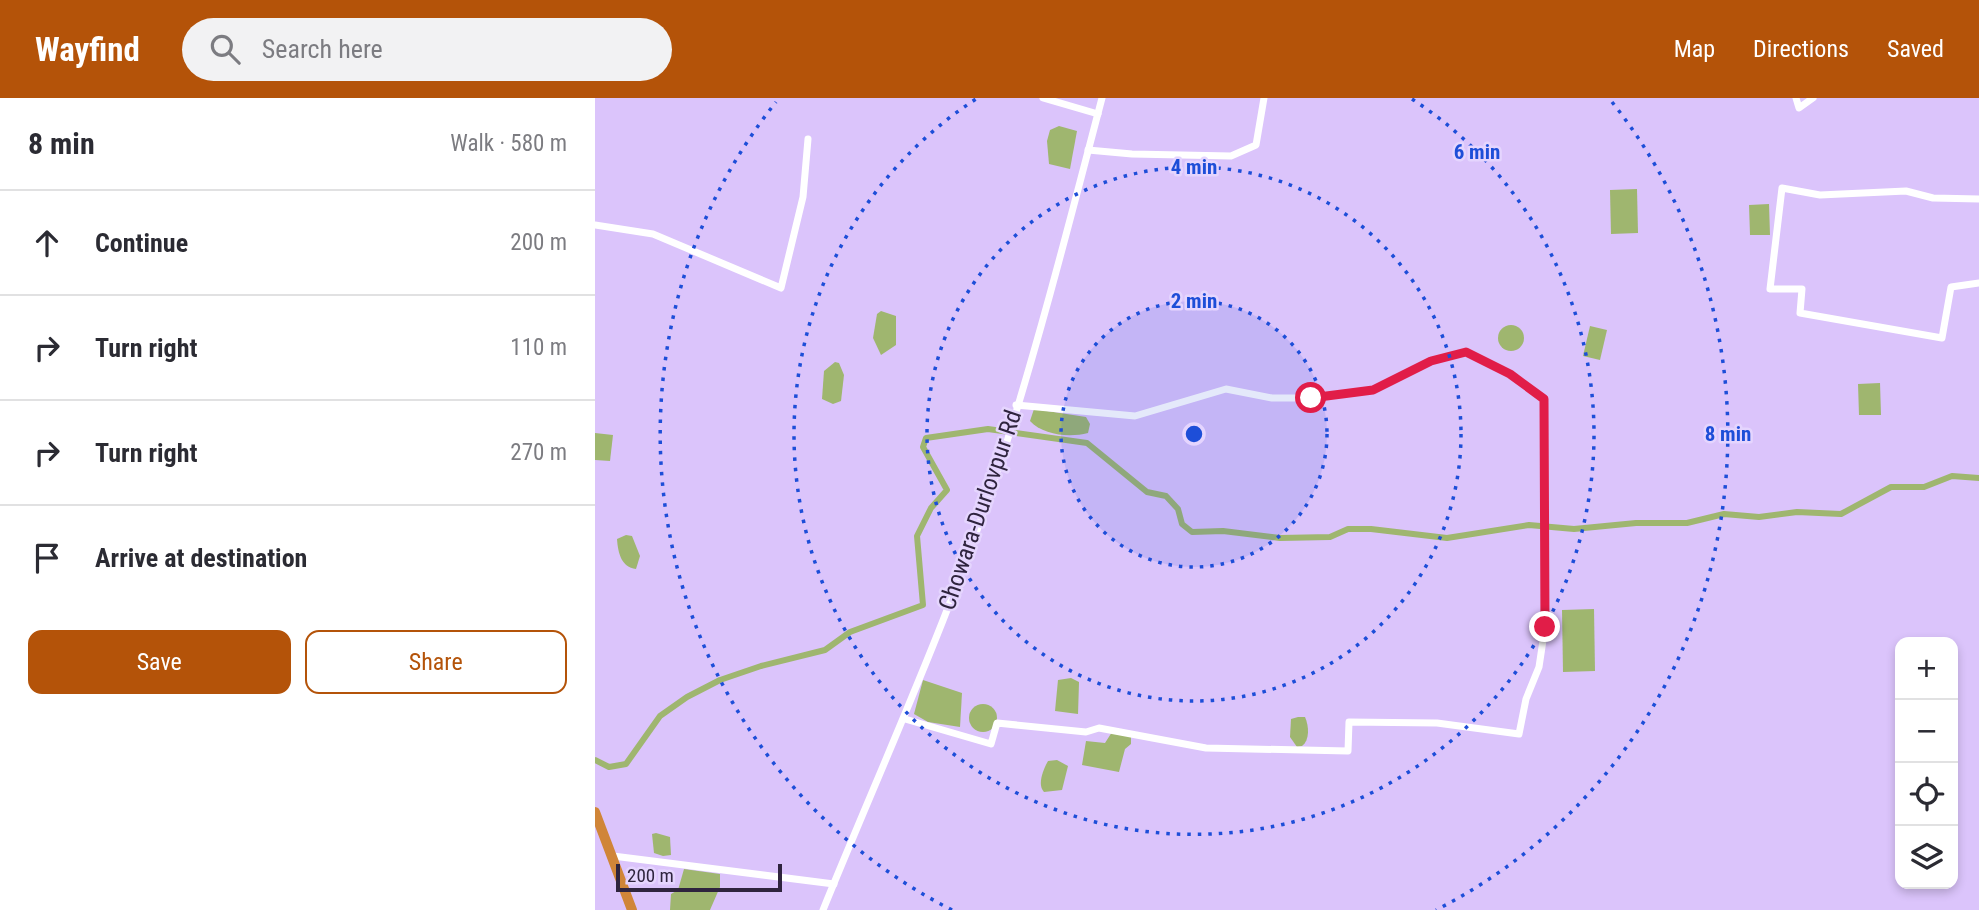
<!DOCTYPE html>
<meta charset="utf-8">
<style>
:root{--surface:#fff;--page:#f2f2f3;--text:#2b2b33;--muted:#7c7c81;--line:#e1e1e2;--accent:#b45309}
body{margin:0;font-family:"Roboto Condensed",sans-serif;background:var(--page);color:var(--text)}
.controls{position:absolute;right:21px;bottom:21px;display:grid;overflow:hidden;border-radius:14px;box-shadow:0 4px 10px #0003}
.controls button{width:63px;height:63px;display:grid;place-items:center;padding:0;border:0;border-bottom:2px solid var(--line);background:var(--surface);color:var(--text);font:35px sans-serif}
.scale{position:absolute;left:21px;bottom:18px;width:166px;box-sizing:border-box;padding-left:7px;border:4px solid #2f243e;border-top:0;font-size:19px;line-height:24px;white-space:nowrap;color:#2f243e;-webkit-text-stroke:5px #e5d5fe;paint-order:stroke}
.stop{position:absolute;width:21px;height:21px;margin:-16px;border:5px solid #e11d48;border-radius:50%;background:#fff}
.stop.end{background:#e11d48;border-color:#fff;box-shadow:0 2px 7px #0008}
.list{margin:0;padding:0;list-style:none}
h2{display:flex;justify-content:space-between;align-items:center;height:91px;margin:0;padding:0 28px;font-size:30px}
h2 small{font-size:23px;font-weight:400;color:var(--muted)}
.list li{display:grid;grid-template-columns:46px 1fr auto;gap:21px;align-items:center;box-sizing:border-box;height:105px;padding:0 28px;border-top:2px solid var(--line)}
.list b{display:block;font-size:26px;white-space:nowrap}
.list em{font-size:23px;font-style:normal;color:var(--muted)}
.actions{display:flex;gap:14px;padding:21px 28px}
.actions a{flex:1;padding:16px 0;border:2px solid var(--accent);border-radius:14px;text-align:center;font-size:24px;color:var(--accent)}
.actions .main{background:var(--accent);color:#fff}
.icon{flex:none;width:38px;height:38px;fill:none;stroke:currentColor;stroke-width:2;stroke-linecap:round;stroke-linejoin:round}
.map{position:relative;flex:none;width:1384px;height:812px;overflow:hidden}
header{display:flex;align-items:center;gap:42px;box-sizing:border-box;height:98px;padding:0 35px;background:var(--accent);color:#fff}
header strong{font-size:33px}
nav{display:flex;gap:38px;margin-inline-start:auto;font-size:24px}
.search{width:490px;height:63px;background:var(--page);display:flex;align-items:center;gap:18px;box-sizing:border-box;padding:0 24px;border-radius:38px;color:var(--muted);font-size:26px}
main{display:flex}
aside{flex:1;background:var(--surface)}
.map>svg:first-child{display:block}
.water{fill:#9fb66f}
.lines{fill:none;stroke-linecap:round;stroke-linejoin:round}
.canal{stroke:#9fb66f;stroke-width:6}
.minor{stroke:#fff;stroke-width:7}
.highway{stroke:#d08538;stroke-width:10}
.route{stroke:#e11d48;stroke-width:9}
.ring{fill:none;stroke:#1d4ed8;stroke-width:3.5;stroke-dasharray:3.5 7}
.labels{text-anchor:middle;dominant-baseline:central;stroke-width:5;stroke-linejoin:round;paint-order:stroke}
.street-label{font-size:24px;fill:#2f243e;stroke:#e5d5fe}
.centre{fill:#1d4ed8;stroke:#e5d5fe;stroke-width:3.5}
.ring-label{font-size:21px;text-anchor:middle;font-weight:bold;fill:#1d4ed8;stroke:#e5d5fe;stroke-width:5;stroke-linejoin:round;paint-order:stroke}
</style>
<header>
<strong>Wayfind</strong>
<div class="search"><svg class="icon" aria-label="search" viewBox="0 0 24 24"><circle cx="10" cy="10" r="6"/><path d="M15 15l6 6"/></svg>Search here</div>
<nav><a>Map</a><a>Directions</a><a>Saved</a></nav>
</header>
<main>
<aside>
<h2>8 min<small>Walk · 580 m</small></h2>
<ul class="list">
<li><svg class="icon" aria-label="ahead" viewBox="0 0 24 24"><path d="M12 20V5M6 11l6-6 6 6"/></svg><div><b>Continue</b></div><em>200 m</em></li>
<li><svg class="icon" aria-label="right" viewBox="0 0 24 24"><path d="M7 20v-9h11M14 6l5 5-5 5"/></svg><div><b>Turn right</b></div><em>110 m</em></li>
<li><svg class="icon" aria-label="right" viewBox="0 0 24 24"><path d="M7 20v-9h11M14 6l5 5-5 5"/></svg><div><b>Turn right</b></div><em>270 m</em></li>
<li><svg class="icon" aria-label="arrive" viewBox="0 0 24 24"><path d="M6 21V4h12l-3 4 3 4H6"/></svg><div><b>Arrive at destination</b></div></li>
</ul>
<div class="actions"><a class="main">Save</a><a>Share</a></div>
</aside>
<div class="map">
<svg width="1384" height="812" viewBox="0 0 1384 812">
<rect width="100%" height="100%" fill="#dbc4fb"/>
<g class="water">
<polygon points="464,28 482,33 475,71 454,66 452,43 455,32"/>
<polygon points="1042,91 1043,135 1016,136 1015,92"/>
<polygon points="1174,106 1175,137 1155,137 1154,107"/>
<polygon points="286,213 301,218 301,247 286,257 278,240 282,216"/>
<circle cx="916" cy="240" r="13"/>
<polygon points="995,228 1012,232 1005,262 988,258"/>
<polygon points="240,264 244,265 249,277 246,303 238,306 227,301 229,273"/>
<polygon points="1285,285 1286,317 1264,317 1263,286"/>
<path d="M439,311L491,319L495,326L493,335C474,340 448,337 435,323Z"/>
<polygon points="0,335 18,337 15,363 0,362"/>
<path d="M31,437L37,438L45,458L41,471C26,469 23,455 22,441Z"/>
<polygon points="999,511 1000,573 968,574 967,512"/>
<polygon points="476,580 484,584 483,616 460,613 463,582"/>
<polygon points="328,582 367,595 365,629 333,624 319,616"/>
<circle cx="388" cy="620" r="14"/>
<path d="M703,619H710C714,628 715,642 707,648L702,649L695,639L696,621Z"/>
<polygon points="517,634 536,637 536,646 530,651 524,674 487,667 491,643 510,645"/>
<path d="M462,662L473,668L467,692L449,694C442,687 448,672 453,663Z"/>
<polygon points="61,735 75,739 76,757 68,758 59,755 57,736"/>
<polygon points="89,771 125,776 125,789 115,812 75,812 76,796 83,792"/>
</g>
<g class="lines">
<polyline class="canal" points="0,662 14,669 31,666 65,618 92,599 125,582 166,568 230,552 255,534 328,507 322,438 336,410 352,392 328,349 331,340 393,331 492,345 552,394 571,398 583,411 587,426 597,434 628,433 685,440 735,439 753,431 776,431 852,440 934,427 979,431 1041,425 1092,425 1129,416 1164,419 1202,414 1246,416 1296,389 1329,389 1357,378 1384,380"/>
<g class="minor">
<polyline points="448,0 503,16"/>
<polyline points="1201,0 1204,10 1218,0"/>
<polyline points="493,52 537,56 636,58 661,47 669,0"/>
<polyline points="1384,101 1338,100 1311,93 1225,97 1187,90 1175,191 1207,191 1205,215 1347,240 1356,189 1384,185"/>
<polyline points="0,127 58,136 186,190 208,99 213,41"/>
<polyline points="310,621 396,646 402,625 491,634 504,630 611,650 753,653 754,624 842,625 924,636 931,601 944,569 950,529 949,301 915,276 871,254 836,263 778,292 716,300 677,300 631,291 540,318 421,307"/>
<polyline points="18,758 239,786"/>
<path d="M228,812C290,660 359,510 409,353C446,236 476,118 507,0"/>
</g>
<polyline class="highway" points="0,714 37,812"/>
</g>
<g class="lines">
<polyline class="route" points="716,300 778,292 836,263 871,254 915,276 949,301 950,529"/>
</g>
<circle cx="599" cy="336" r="133" fill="#1d4ed8" fill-opacity=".12"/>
<g class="ring">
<circle cx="599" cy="336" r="133"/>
<circle cx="599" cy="336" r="267"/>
<path d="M817 1A400 400 0 1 1 381 1"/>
<path d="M357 812A534 534 0 0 1 181 4M1017 4A534 534 0 0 1 841 812"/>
</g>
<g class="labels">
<g class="street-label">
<text transform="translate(385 412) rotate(-71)">Chowara-Durlovpur Rd</text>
</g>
</g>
<circle cx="599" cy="336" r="10" class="centre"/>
<g class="ring-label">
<text x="882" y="61">6 min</text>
<text x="599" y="76">4 min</text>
<text x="599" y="210">2 min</text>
<text x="1133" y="343">8 min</text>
</g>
</svg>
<div class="controls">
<button>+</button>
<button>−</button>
<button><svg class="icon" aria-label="locate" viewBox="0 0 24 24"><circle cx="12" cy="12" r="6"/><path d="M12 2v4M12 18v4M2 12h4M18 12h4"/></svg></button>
<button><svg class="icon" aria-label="layers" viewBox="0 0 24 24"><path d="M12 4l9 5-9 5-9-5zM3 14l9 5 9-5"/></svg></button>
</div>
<div class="scale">200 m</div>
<div class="stop" style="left:716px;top:300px"></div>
<div class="stop end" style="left:950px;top:529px"></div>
</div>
</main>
